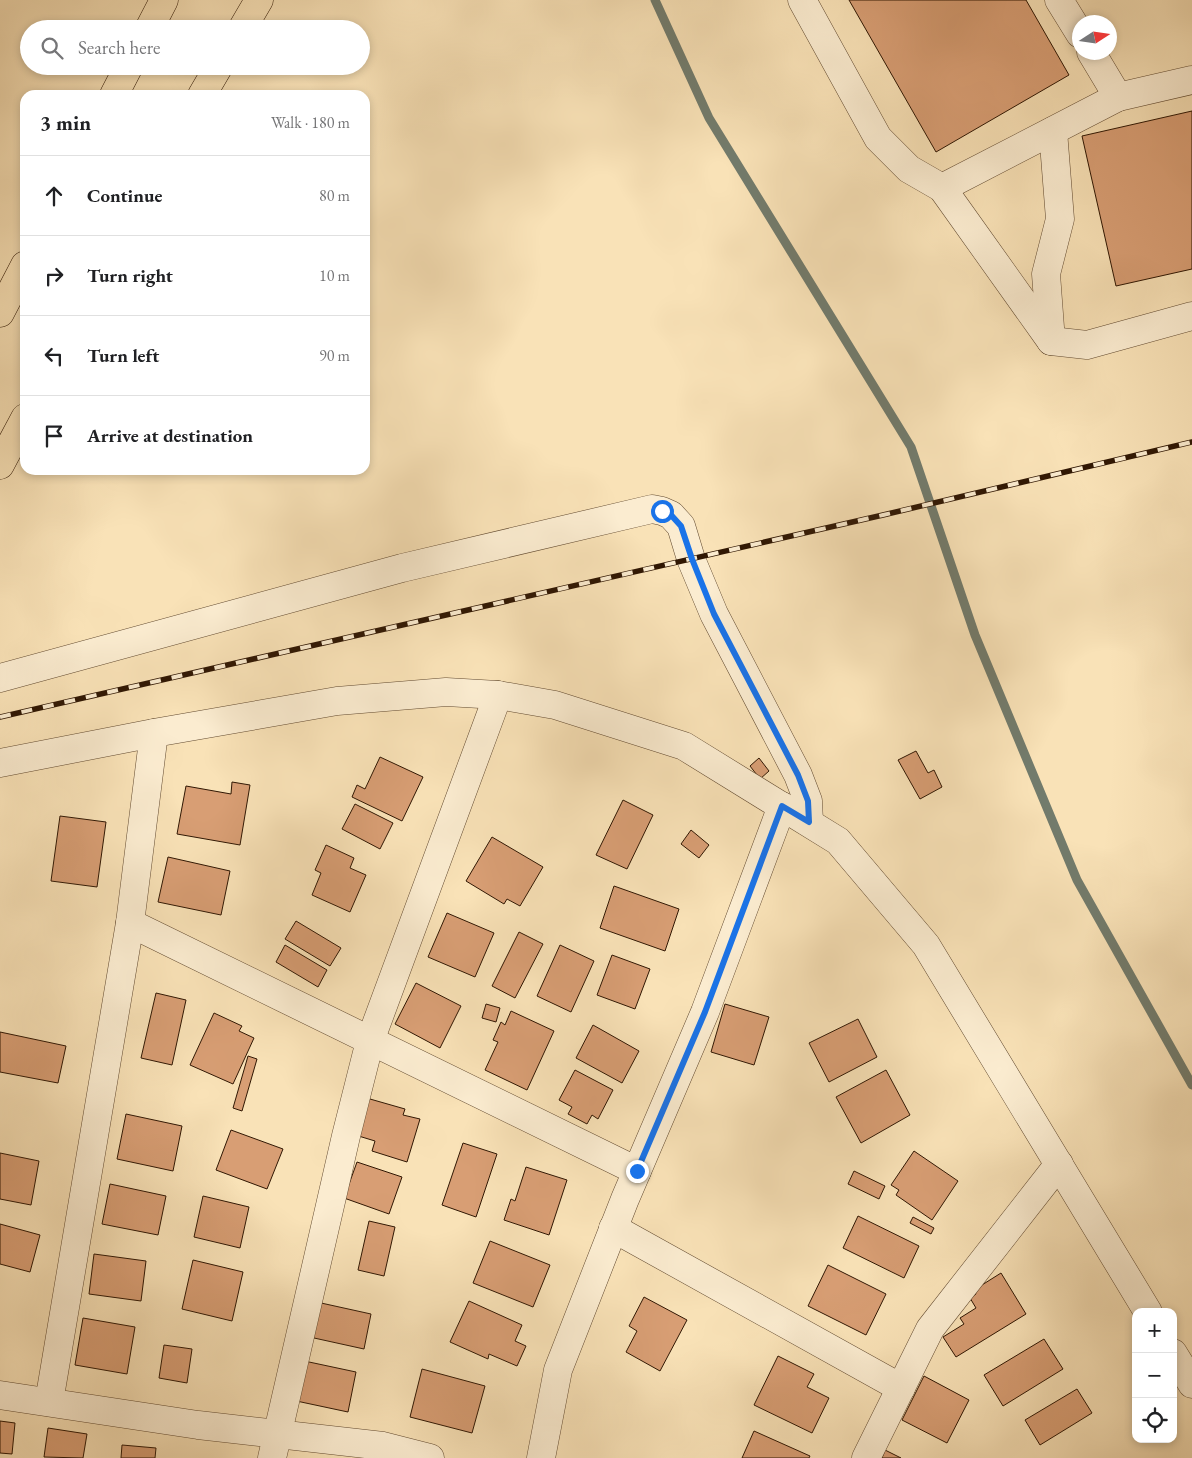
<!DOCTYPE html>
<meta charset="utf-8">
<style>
:root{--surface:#fff;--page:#f6f6f6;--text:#202124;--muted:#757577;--line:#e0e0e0}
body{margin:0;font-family:"EB Garamond",serif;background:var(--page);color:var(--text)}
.controls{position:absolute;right:15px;bottom:15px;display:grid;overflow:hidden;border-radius:10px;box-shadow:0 2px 8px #0003}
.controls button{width:45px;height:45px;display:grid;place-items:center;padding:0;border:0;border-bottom:1px solid var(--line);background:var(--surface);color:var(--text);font:25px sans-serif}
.compass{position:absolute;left:1072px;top:15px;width:45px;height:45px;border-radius:50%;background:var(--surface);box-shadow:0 2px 8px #0003;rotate:78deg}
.stop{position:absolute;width:15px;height:15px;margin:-11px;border:4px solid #1a73e8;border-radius:50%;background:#fff}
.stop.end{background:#1a73e8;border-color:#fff;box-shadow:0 1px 5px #0008}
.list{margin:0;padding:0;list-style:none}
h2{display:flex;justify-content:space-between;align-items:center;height:65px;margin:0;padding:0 20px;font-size:21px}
h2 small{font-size:16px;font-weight:400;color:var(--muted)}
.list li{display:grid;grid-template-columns:32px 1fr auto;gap:15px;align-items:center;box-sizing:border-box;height:80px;padding:0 20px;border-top:1px solid var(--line)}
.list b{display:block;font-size:19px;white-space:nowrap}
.list em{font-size:16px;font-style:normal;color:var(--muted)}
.icon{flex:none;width:28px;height:28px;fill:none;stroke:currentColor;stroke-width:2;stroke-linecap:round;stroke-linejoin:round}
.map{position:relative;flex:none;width:1192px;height:1458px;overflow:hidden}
.search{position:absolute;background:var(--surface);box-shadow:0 2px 8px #0003;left:20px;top:20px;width:350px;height:55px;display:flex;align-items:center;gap:12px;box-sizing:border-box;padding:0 18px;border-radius:28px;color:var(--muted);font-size:19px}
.panel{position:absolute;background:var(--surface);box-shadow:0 2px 8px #0003;left:20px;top:90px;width:350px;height:385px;border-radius:15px}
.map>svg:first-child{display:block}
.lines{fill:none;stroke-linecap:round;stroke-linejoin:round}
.stream{stroke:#727b6c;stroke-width:9}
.building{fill:#d89e74;stroke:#301703}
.minor-casing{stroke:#624a30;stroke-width:29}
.highway-casing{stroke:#301703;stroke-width:29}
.minor{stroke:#fbecd0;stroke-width:28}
.highway{stroke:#f9e2b7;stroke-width:28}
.rail-casing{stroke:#301703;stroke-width:5.5}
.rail{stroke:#fbecd0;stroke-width:4;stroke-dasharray:11;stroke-linecap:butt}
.route{stroke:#1a73e8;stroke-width:6}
</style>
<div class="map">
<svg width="1192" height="1458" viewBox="0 0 1192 1458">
<rect width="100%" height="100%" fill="#f9e2b7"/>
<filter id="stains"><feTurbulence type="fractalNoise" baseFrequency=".004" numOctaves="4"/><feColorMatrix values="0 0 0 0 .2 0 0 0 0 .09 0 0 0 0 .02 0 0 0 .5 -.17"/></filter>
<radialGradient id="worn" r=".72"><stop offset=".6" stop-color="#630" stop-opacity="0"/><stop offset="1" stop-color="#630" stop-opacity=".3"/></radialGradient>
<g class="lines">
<polyline class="stream" points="655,0 709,118 911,447 975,635 1077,880 1192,1085"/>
</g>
<g class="building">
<polygon points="849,0 1026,0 1069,75 936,152"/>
<polygon points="1192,111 1192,269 1116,286 1082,136"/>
<polygon points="916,751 928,773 934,770 942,787 920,799 898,760"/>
<polygon points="380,757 423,777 402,821 352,797 357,785 365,789"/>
<polygon points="759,758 769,771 760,779 750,766"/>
<polygon points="232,782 250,785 240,845 177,834 186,786 231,794"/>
<polygon points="623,800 653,815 627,869 596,855"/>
<polygon points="355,804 393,823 380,849 342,829"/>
<polygon points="60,816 106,822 97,887 51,881"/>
<polygon points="691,830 709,845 699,858 681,844"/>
<polygon points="492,837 543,867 520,906 507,899 504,904 466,881"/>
<polygon points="326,845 354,858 350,868 366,875 350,912 312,895 321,873 315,870"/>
<polygon points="168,857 230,871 221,915 158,902"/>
<polygon points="614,886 679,909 665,951 600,928"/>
<polygon points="447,913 494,933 475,977 428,957"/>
<polygon points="296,921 341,948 330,966 285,939"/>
<polygon points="519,932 543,944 515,998 492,986"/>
<polygon points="285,945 327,970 318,987 276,962"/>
<polygon points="560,945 594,961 571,1012 537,996"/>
<polygon points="612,955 650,969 635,1009 597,995"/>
<polygon points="416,983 461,1006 440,1048 395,1024"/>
<polygon points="156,993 186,1000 172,1065 141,1058"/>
<polygon points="486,1004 500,1008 496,1022 482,1018"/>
<polygon points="725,1004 769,1017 754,1065 711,1052"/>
<polygon points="511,1011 554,1031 527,1090 485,1070 498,1042 493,1040 501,1022 505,1025"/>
<polygon points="214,1013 242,1026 239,1031 254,1038 233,1084 190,1065"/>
<polygon points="858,1019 877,1057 829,1082 809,1043"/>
<polygon points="593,1025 639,1051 622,1083 576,1058"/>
<polygon points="0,1032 66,1046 58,1083 0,1072"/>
<polygon points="248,1056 257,1059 242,1111 233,1108"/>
<polygon points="575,1070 613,1090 598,1119 592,1115 587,1124 568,1114 572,1107 559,1100"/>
<polygon points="886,1070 910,1115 861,1143 836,1097"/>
<polygon points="363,1097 405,1109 403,1115 420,1119 407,1162 372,1151 375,1141 352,1134"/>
<polygon points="126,1114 182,1126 173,1171 117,1159"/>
<polygon points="231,1130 283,1149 267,1189 216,1170"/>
<polygon points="463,1143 497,1154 476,1217 442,1205"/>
<polygon points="914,1151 958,1181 932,1220 896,1195 899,1190 891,1185"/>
<polygon points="0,1153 39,1161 31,1205 0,1199"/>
<polygon points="357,1162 402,1177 389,1214 344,1198"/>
<polygon points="526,1167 567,1180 549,1235 504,1220 511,1199 515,1201"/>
<polygon points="854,1171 885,1186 879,1199 848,1184"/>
<polygon points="110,1184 166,1196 158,1235 102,1224"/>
<polygon points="203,1196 249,1207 240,1248 194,1237"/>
<polygon points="858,1216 919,1246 904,1278 843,1248"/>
<polygon points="913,1217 934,1228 931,1234 910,1223"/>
<polygon points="369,1221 395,1227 384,1276 358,1270"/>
<polygon points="0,1224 40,1235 30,1272 0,1264"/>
<polygon points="490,1241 550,1265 533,1307 473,1283"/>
<polygon points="94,1254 146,1261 141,1301 89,1294"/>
<polygon points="193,1260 243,1272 232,1321 182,1309"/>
<polygon points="828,1265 886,1294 866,1335 808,1306"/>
<polygon points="1001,1273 1026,1314 956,1357 943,1337 964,1324 960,1318 976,1308 970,1298 976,1294 974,1290"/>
<polygon points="644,1297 687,1320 660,1371 626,1352 637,1331 629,1326"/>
<polygon points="312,1301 371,1314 364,1349 305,1336"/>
<polygon points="469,1301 522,1325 515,1341 526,1346 517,1366 489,1354 488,1359 450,1342"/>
<polygon points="83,1318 135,1327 127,1374 75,1365"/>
<polygon points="1044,1339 1063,1369 1003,1406 984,1375"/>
<polygon points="164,1345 192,1349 187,1383 159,1378"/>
<polygon points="778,1356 814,1374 807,1387 829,1398 812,1433 754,1405"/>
<polygon points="295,1359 356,1372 348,1412 287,1399"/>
<polygon points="422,1369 485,1386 472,1433 410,1417"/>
<polygon points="924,1376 969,1400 947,1443 902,1420"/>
<polygon points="1077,1389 1092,1413 1040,1445 1025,1420"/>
<polygon points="0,1421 15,1423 12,1454 0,1453"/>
<polygon points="48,1428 87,1434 83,1458 44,1457"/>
<polygon points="754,1431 810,1456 809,1458 742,1458"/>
<polygon points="122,1445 156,1448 155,1458 121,1458"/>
<polygon points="885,1450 901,1458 882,1458"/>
</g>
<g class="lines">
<g class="minor-casing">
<g id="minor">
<polyline points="802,0 878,138 909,169 942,188 1051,341 1087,345 1192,316"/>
<polyline points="1059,0 1080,34"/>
<polyline points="1091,52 1118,97 1192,80"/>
<polyline points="942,188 1118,97"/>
<polyline points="1051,341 1046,274 1060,219 1053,131"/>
<polyline points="0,678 402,568 652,509 662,511 671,515 681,526 691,559 714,614 798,775 808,801 809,822"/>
<polyline points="154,733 130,923 637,1171"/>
<polyline points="0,763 154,733 337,701 446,692 498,695 555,705 684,746 838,841 926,945 1148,1312"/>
<polyline points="613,1228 901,1388"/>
<polyline points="1173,1353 1192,1384"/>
<polyline points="0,1395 198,1425 383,1446 430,1458"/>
<polyline points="49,1402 130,923"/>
<polyline points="272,1458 346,1136 370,1041 498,695"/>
<polyline points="541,1458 558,1370 625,1199 705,1012 782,806"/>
<polyline points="866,1458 930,1329 1059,1164"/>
</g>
</g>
<g class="highway-casing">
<g id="highway">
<polyline points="149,29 164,0"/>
<polyline points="242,29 259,0"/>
<polyline points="114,95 129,66"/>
<polyline points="202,95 219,66"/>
<polyline points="0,313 25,265"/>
<polyline points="0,465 25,418"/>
</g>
</g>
<use href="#minor" class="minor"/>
<use href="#highway" class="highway"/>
<g class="rail-casing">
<polyline id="rail" points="0,717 883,515 1192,442"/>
</g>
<use href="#rail" class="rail"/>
</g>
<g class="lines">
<polyline class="route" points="637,1171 705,1012 782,806 809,822 808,801 798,775 714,614 692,559 681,526 671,515 662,511"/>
</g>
<rect width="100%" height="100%" filter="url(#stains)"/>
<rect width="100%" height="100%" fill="url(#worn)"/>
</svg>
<div class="controls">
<button>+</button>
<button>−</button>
<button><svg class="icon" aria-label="locate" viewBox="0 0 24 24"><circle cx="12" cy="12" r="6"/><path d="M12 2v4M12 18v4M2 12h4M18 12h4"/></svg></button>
</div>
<svg class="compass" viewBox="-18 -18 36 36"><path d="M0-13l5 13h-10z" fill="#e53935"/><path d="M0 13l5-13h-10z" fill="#757577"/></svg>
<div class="stop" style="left:662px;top:511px"></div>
<div class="stop end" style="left:637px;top:1171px"></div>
<div class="search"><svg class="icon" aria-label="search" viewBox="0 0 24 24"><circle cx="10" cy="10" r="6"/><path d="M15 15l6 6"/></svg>Search here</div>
<section class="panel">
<h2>3 min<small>Walk · 180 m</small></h2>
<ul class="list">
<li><svg class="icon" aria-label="ahead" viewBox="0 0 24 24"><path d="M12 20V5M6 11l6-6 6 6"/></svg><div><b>Continue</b></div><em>80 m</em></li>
<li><svg class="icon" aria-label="right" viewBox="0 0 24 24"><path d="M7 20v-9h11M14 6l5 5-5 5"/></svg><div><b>Turn right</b></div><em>10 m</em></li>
<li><svg class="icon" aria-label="left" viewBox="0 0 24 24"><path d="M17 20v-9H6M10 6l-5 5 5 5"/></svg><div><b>Turn left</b></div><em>90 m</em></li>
<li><svg class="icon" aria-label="arrive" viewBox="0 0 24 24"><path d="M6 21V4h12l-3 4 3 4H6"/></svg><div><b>Arrive at destination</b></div></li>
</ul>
</section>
</div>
